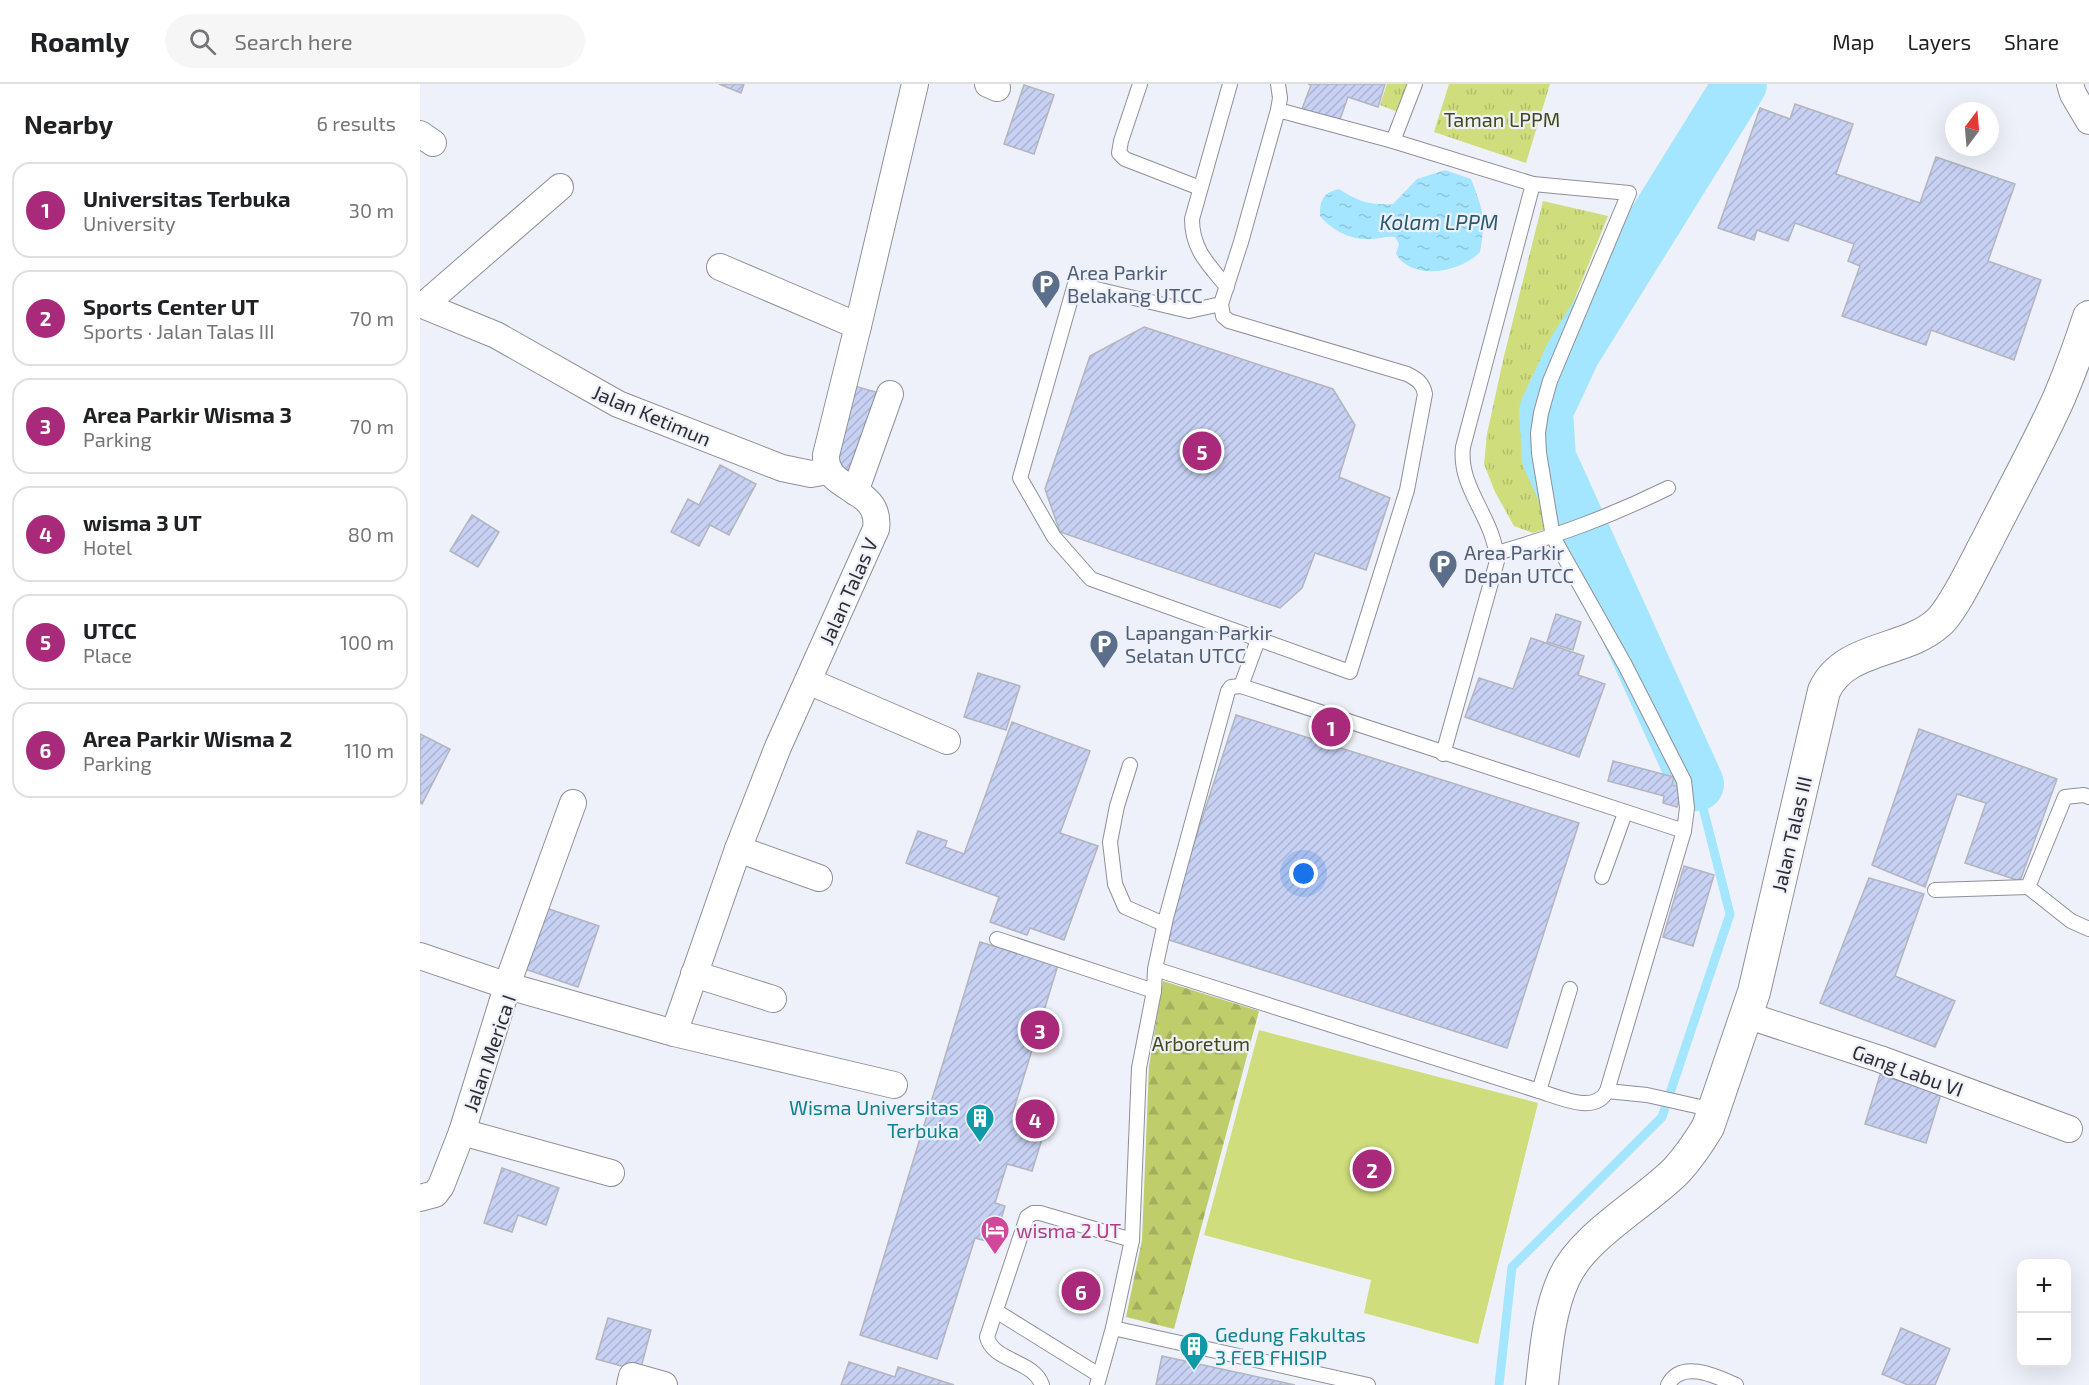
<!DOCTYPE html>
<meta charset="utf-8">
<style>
:root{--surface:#fff;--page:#f6f6f6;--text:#202124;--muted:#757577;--line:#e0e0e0;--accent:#a92a7a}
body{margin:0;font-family:"Exo 2",sans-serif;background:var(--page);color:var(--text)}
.controls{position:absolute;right:18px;bottom:18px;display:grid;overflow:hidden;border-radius:12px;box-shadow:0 6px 24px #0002}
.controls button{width:54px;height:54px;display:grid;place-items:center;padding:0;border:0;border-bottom:2px solid var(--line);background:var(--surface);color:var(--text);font:30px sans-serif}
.compass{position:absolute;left:1525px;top:18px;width:54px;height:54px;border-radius:50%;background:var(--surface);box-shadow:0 6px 24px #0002;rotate:16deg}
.you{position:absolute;left:884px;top:790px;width:21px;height:21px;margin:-15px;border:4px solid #fff;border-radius:50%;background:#1a73e8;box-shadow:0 0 0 9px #1a73e833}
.badge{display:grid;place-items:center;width:39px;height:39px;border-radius:50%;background:var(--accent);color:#fff;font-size:20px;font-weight:700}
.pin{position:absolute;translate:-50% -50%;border:3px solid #fff;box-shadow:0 2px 6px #0006}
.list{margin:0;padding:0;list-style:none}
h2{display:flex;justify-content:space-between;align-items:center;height:78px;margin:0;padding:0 24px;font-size:26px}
h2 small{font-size:20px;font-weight:400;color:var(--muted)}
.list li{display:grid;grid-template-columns:39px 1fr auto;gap:18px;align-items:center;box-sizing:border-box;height:96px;margin:0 12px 12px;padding:0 12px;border:2px solid var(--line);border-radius:18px}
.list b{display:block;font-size:22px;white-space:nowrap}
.list p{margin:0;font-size:20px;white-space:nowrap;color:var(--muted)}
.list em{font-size:20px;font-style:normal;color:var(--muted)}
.icon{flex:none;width:33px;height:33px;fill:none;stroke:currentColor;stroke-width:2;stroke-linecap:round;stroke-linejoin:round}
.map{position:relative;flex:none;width:1669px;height:1301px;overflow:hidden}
header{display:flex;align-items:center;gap:36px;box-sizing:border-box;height:84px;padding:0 30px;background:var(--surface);border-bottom:2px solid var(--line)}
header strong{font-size:28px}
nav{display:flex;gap:33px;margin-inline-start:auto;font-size:21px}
.search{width:420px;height:54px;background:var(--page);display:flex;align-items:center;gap:15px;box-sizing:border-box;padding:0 21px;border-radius:33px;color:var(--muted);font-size:22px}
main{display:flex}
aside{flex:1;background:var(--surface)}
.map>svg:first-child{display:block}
.grass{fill:url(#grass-tufts)}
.forest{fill:url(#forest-firs)}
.pitch{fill:#cfdd7c}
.water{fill:url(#water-ripples)}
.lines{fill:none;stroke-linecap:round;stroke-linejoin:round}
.stream{stroke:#a4e5ff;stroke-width:9}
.river{stroke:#a4e5ff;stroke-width:54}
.building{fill:url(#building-hatch);stroke:#b3b5be;stroke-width:1.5}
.service-casing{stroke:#8e9098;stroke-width:16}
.minor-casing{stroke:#8e9098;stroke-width:28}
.tertiary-casing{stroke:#8e9098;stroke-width:34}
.service{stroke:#fff;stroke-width:14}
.minor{stroke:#fff;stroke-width:26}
.tertiary{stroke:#fff;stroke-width:32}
.labels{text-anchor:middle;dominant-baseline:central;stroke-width:4.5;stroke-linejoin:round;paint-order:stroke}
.park-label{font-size:20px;fill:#43481f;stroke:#eef1f9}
.service-label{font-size:20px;fill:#4e5e75;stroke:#eef1f9;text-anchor:start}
.street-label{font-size:20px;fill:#2d2d31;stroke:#eef1f9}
.culture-label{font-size:20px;fill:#0d838f;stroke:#eef1f9;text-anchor:end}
.hotel-label{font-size:20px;fill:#b23c85;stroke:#eef1f9;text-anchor:start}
.water-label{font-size:21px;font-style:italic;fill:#295b6e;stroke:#eef1f9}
</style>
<header>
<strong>Roamly</strong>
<div class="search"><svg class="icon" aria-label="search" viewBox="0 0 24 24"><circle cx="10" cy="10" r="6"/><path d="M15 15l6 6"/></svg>Search here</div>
<nav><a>Map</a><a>Layers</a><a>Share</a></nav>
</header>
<main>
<aside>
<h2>Nearby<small>6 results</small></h2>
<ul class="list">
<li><span class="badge">1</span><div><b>Universitas Terbuka</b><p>University</p></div><em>30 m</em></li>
<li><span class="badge">2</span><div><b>Sports Center UT</b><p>Sports · Jalan Talas III</p></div><em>70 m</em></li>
<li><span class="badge">3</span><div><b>Area Parkir Wisma 3</b><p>Parking</p></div><em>70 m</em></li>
<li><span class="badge">4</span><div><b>wisma 3 UT</b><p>Hotel</p></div><em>80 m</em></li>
<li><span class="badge">5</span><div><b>UTCC</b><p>Place</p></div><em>100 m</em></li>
<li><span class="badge">6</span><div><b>Area Parkir Wisma 2</b><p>Parking</p></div><em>110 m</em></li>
</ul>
</aside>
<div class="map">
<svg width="1669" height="1301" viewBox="0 0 1669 1301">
<defs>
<pattern id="grass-tufts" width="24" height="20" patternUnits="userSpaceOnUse" patternTransform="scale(1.5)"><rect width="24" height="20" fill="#cfdd7c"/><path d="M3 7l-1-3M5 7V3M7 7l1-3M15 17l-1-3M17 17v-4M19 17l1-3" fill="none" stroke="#b2be6c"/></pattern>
<pattern id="forest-firs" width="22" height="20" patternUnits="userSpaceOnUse" patternTransform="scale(1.5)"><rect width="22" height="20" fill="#bfcd6b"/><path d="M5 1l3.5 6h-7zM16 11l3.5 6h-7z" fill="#a4b05d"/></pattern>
<pattern id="water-ripples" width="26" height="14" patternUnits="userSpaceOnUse" patternTransform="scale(1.5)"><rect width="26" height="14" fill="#a4e5ff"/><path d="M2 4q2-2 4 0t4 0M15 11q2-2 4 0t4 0" fill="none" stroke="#8ec5db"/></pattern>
<pattern id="building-hatch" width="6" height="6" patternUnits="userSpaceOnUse" patternTransform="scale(1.5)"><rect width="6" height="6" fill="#c7d1f3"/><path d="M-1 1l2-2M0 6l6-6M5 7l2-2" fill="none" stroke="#abb4d1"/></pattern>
</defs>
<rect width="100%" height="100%" fill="#eef1f9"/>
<g class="grass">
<polygon points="967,0 987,0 978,28 960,21"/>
<polygon points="1029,0 1130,0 1106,79 1014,48"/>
<polygon points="1123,117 1188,132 1117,308 1108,341 1109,376 1137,441 1113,449 1094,442 1075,408 1064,380 1067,350 1084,272"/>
</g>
<polygon class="forest" points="743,897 839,927 754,1245 706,1233 722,1156 729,982"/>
<polygon class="pitch" points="839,946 1118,1019 1058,1260 944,1229 951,1196 784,1151"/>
<path class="water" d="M1025,86L1051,95C1063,126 1066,134 1060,168C1041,188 993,198 976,170L979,160L975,153C965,152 956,156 946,155C928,155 911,145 900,132C900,115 903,109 919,105C939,118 949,121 973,120L997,95Z"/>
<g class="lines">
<polyline class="stream" points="1079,1301 1092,1183 1242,1033 1310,830 1277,700"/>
<polyline class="river" points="1277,700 1129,374 1126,327 1153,269 1320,0"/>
</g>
<g class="building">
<polygon points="299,0 324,0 321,9"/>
<polygon points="888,0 965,0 958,23 928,13 919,38 882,25 891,1"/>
<polygon points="604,1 634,11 614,70 584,60"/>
<polygon points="1375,20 1433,40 1416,90 1500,119 1516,73 1595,100 1568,177 1621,196 1594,276 1511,246 1506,261 1422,232 1440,182 1428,177 1434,160 1375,139 1368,157 1337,146 1334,156 1298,144 1340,24 1370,35"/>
<polygon points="724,243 913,305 935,341 919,393 970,414 946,486 895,469 882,504 860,524 640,448 625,405 670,272"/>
<polygon points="431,301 459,309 436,388 407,380"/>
<polygon points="300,381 336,400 309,451 290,441 279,462 251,448 268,415 279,421"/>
<polygon points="52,431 79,448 58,483 30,467"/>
<polygon points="1136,530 1161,538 1153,566 1127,558"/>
<polygon points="1111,554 1164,572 1158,591 1185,600 1159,673 1045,633 1059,594 1093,605"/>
<polygon points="558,589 600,602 586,646 544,633"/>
<polygon points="816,631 1159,739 1087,964 743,854"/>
<polygon points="592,638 670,667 640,749 678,762 644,856 610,844 607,851 570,838 579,813 486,779 498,747 527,757 525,763 544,770"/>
<polygon points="1499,645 1637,695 1600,797 1545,779 1566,719 1537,710 1505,803 1452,781"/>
<polygon points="0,650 30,665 2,720 0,719"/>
<polygon points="1193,677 1254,693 1252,701 1262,704 1257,723 1243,719 1244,712 1188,697"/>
<polygon points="1264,782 1294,791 1273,862 1243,853"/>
<polygon points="1449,794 1504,810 1475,892 1535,917 1515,963 1400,919"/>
<polygon points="123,823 179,842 158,903 102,884"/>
<polygon points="560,858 638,881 593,1028 627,1039 612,1087 587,1080 575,1119 585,1122 574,1159 555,1154 517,1275 440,1251"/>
<polygon points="1460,991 1521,1010 1506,1059 1445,1040"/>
<polygon points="82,1084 139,1104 126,1141 98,1131 92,1148 64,1139"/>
<polygon points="188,1234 231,1246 220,1287 176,1275"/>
<polygon points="1481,1244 1530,1265 1515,1301 1488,1301 1462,1290"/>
<polygon points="742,1272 875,1301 736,1301"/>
<polygon points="429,1278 475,1293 478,1283 534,1301 421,1301"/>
</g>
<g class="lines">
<g class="service-casing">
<g id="service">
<polyline points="720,0 701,57 699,69 705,75 780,104"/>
<polyline points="858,26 973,57 1113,100 1209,109 1130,297 1121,329 1118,349 1119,369 1133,453 1205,581 1264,697 1267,724 1264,747"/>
<polyline points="973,57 995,0"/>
<path d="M807,203C789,181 772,166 772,135L810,0"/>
<path d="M801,220L769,227L655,200L600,394L634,453L671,495L930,588L987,406L1005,310C1003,299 997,295 987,290L809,237L803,232L801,220L821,158L858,26L860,14L858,0"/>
<path d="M1077,469C1139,451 1189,433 1248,404"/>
<polyline points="821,602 838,556"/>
<path d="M1023,670L1077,477C1075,434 1038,405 1043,363L1113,100"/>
<polyline points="710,681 697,722 690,758 695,800 705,823 744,840"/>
<polyline points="1182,793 1205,729"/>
<polyline points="1608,803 1651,837 1669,845"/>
<polyline points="1515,806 1608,803 1645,713 1664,711 1669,713"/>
<polyline points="577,855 734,907"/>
<polyline points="1119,1007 1150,905"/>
<polyline points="1187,1007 1227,1011 1294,1026"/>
<polyline points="576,1227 679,1291"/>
<polyline points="693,1244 948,1301"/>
<path d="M622,1301C614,1276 573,1278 567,1253L607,1133L613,1129H620L712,1156"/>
<path d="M677,1301L693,1244L712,1156L719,984L734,907L735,885L746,834L808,607L811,603L821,602L1264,747L1187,1007C1175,1031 1139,1013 1119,1007L735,885"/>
<path d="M1248,1301C1261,1275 1296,1292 1316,1301"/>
</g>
</g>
<g class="minor-casing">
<g id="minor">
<polyline points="568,0 577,4"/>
<polyline points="1650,0 1653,10 1669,37"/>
<polyline points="0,50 13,59"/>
<polyline points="300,183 438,242"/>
<polyline points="0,220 76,251 198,320 362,384 391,390 408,387"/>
<polyline points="4,221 140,103"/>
<polyline points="435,408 470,310"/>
<polyline points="388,597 527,657"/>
<polyline points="318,765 399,794"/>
<polyline points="0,872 88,902 254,949 474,1001"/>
<polyline points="274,890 353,915"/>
<polyline points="1326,931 1460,975 1649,1045"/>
<path d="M254,949L318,765L358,663L456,445C462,401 404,409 406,371L438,242L495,0"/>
<polyline points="42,1048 191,1089"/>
<polyline points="0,1114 15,1110 21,1102 42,1048 92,887 153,719"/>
<polyline points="210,1301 212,1292 244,1301"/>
</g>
</g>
<g class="tertiary-casing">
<path id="tertiary" d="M1122,1301C1126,1265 1129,1227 1144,1194C1163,1152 1223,1120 1256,1087C1268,1074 1279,1058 1288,1043L1334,908L1404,607C1424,562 1485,569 1518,539C1534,525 1556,477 1567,457C1591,409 1617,363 1639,314C1650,288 1660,261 1669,233"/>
</g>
<use href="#service" class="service"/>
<use href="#minor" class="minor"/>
<use href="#tertiary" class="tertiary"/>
</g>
<defs>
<g id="parking-pin" transform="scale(1.5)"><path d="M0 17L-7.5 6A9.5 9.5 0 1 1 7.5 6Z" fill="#5c6f8a" stroke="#eef1f9"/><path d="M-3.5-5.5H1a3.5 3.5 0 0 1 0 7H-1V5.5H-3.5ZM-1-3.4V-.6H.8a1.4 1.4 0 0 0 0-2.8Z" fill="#fff"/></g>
<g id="building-pin" transform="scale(1.5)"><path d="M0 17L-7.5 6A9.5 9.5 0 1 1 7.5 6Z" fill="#0f9aa8" stroke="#eef1f9"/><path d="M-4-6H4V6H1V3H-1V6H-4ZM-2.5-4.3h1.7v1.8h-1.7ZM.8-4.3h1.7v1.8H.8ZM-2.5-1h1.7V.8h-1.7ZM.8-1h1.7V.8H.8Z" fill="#fff"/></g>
<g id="hotel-pin" transform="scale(1.5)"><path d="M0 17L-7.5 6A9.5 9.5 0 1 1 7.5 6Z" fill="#d1479c" stroke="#eef1f9"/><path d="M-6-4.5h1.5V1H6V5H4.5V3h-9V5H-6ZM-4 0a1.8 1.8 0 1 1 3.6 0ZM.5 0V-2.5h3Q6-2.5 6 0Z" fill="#fff"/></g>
</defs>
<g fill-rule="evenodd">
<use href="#parking-pin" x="626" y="200"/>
<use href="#parking-pin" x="1023" y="480"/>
<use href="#parking-pin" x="684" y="560"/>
<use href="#building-pin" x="560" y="1034"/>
<use href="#hotel-pin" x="575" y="1146"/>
<use href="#building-pin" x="774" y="1262"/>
</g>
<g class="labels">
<g class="park-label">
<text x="1082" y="35">Taman LPPM</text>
<text x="781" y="959">Arboretum</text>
</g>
<g class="service-label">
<text x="647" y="188">Area Parkir<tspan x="647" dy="23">Belakang UTCC</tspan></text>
<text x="1044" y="468">Area Parkir<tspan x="1044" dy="23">Depan UTCC</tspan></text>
<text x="705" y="548">Lapangan Parkir<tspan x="705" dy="23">Selatan UTCC</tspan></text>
</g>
<g class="street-label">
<text transform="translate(232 331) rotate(23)">Jalan Ketimun</text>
<text transform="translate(428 507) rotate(-66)">Jalan Talas V</text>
<text transform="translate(1371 750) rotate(-77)">Jalan Talas III</text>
<text transform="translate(69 969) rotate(-71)">Jalan Merica I</text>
<text transform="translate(1488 986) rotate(20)">Gang Labu VI</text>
</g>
<g class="culture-label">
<text x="539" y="1023">Wisma Universitas<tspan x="539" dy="23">Terbuka</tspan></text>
<text x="795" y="1250" text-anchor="start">Gedung Fakultas<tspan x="795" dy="23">3 FEB FHISIP</tspan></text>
</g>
<g class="hotel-label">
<text x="596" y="1146">wisma 2 UT</text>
</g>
<g class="water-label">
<text x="1019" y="137">Kolam LPPM</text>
</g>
</g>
</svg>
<div class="controls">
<button>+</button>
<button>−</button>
</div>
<svg class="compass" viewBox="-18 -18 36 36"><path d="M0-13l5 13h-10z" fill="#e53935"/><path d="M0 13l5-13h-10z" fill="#757577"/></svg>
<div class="you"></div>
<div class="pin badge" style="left:911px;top:643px">1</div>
<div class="pin badge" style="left:952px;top:1085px">2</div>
<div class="pin badge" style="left:620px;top:946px">3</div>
<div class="pin badge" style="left:615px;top:1035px">4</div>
<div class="pin badge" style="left:782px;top:367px">5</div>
<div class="pin badge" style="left:661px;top:1207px">6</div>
</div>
</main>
